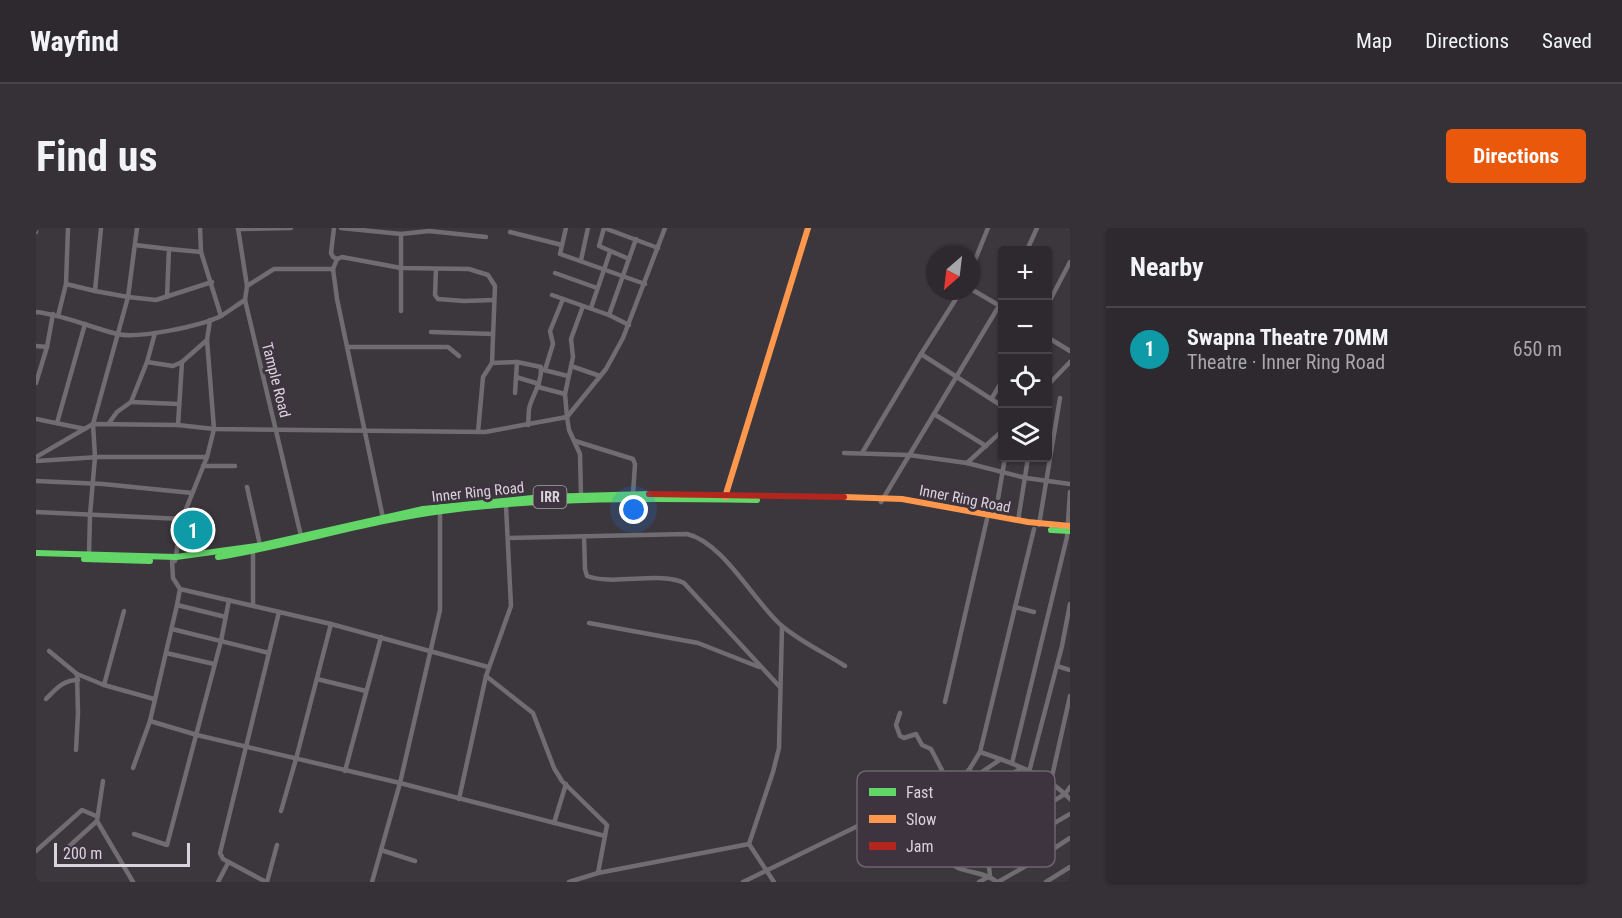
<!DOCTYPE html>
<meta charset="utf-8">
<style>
:root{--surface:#2d292e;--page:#353136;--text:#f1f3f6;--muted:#a7a6aa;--line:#48454a;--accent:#ea580c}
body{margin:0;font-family:"Roboto Condensed",sans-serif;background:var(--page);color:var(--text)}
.controls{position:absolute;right:18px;top:18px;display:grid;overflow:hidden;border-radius:6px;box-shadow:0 2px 4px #0004}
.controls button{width:54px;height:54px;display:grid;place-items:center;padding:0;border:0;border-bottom:2px solid var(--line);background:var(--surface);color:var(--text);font:30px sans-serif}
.compass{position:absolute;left:890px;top:18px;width:54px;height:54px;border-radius:50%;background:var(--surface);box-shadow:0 2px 4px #0004;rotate:208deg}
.scale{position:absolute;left:18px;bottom:15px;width:136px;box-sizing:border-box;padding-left:6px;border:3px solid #d9d3db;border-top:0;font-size:16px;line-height:21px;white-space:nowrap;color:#d9d3db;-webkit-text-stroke:4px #3d3440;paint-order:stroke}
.you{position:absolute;left:598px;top:282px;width:21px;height:21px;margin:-15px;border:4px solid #fff;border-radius:50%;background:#1a73e8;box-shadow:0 0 0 9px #1a73e833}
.badge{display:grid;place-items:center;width:39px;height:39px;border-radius:50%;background:var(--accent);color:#fff;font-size:20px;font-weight:700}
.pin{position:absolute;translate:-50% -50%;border:3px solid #fff;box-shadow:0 2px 6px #0006}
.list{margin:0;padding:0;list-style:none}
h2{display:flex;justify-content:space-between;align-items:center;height:78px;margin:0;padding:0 24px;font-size:26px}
h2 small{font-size:20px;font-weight:400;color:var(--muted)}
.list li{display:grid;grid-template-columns:39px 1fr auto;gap:18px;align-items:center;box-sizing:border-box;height:84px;padding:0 24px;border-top:2px solid var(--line)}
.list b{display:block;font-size:22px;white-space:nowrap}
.list p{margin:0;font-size:20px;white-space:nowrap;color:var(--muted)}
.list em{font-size:20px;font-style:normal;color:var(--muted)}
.icon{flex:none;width:33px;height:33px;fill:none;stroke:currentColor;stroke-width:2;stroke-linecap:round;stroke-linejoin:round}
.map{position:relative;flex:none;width:1034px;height:654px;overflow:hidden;border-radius:6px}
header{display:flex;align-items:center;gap:36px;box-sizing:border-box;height:84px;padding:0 30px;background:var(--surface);border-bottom:2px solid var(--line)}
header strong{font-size:28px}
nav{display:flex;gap:33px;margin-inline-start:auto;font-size:21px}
.intro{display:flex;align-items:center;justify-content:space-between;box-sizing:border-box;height:144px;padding:0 36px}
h1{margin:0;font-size:42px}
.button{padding:15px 27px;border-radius:6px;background:var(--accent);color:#fff;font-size:21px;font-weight:700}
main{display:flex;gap:36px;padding:0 36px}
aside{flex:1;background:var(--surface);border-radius:6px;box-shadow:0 2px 4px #0004}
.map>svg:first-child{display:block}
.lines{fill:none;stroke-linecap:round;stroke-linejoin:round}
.street{stroke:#706d71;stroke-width:4.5}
.fast{stroke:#63d668;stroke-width:6}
.slow{stroke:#ff974d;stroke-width:6}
.jam{stroke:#b3261e;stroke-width:6}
.labels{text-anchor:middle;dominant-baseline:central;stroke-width:6;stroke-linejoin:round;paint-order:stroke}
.shield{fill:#3d3440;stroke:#aaa3ac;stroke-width:1.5}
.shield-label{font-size:14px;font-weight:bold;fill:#d9d3db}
.street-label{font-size:15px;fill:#d9d3db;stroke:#3d3440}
.key{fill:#3d3440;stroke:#6c646e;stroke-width:1.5}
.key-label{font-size:16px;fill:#d9d3db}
</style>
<header>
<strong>Wayfind</strong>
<nav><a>Map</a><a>Directions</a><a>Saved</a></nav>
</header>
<div class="intro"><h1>Find us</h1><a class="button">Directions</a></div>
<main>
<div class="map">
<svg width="1034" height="654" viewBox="0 0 1034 654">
<rect width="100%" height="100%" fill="#3c373d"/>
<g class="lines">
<g class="street">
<polyline points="65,0 59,63 92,69 120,72 176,54"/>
<polyline points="164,0 165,24 185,88"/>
<polyline points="202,0 211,58 209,72 265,308"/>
<polyline points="298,0 295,25 297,29 301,31"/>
<polyline points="305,0 365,6 365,83"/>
<polyline points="530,0 524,26 609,56"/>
<polyline points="568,0 622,20"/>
<polyline points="568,0 563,18 593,31"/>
<polyline points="1033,0 1034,0"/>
<polyline points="202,1 255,0"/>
<polyline points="0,4 0,0"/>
<polyline points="474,4 526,17"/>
<polyline points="365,6 393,3 450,9"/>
<polyline points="99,17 133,21 131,69"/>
<polyline points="133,21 165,24"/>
<polyline points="991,22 1001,0"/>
<polyline points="545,32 552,0"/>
<polyline points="400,41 399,67 402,71 428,73 458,72"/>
<polyline points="935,42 952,0"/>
<polyline points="519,45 561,60"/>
<polyline points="30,56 59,63"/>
<polyline points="211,58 238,41 297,41"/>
<polyline points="935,61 964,78"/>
<polyline points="516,67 573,87 593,97"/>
<polyline points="1011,78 1034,34"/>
<polyline points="555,80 574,24"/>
<path d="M0,84C28,87 53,99 81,106C102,111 165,98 185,88C193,83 201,77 209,72"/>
<polyline points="573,87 600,11"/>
<polyline points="22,88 30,56 32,0"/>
<polyline points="395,104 457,106"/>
<polyline points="1011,109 1034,123"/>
<polyline points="0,118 11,119"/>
<polyline points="311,119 412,119 423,128"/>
<polyline points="885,126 966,178"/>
<polyline points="111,134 137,138 146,134"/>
<polyline points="535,138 564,148"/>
<polyline points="508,142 532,148"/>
<polyline points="509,142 517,116 514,103 527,71"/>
<polyline points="480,149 503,156"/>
<polyline points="0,155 11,119 17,86"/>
<polyline points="1011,158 1034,134"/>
<polyline points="502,159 529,166"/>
<path d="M479,165L481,134L505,139C506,153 498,165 494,177C492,182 493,191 492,197"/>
<polyline points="956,170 966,153"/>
<polyline points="95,174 143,176"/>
<polyline points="898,186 950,218"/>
<polyline points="0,191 49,201"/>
<polyline points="21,195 49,96"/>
<polyline points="73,195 81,184 95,174 111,134 119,105"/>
<polyline points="142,197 146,134 171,112"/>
<polyline points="442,204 447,149 456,135 481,134"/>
<polyline points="539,213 597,231 599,236 597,266"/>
<polyline points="808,225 873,227 931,235 990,250 1034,256"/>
<polyline points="826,225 885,126 925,63"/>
<polyline points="0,229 57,196 92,69 101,0"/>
<polyline points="0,233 63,229 171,229"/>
<polyline points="931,235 966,203"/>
<polyline points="167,238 199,238"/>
<polyline points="0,253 67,256 156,265"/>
<polyline points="211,259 224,317"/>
<polyline points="545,268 544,226 533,202 531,189 570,141 587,110 629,0"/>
<polyline points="845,274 966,73"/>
<polyline points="0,284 146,291"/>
<polyline points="959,288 969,230"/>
<polyline points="347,290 301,71 297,41 301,31 306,29 365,40 433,41 452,47 459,58 456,135"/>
<polyline points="982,293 992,230"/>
<polyline points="1003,297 1024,170"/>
<path d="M548,308L549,341L551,348C577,358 625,343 648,355L743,458"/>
<path d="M472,310L651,306C687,314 718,374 746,398C765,414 789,425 809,438"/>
<polyline points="53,327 54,287 59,229 57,196 142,197 178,201 449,204 531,189 529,166 537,129 535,111 547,78"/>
<polyline points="139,333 146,291 171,229 178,201 171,112 174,92"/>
<polyline points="144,361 295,396 452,439"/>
<polyline points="141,377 190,389"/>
<polyline points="217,377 217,324"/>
<polyline points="979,379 998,384"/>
<polyline points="553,395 662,415 723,439"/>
<polyline points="136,401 233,425"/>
<polyline points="13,423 41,446 68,457 118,471"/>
<polyline points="130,425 178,436"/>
<polyline points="1021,438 1034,442"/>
<polyline points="450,448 497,485 518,540 526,553 571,597 562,645"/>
<polyline points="281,451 330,463"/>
<polyline points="68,457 88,383"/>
<path d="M10,471C20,461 27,452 42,452"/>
<polyline points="909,474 951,291"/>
<polyline points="864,485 860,497 864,508 868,510 880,506 886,517 895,521 913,556"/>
<polyline points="114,493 161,507 364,555 569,608"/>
<polyline points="40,522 42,485 41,446"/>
<path d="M944,524C974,534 1013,548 1034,571"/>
<polyline points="976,535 1031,309 1034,264"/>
<polyline points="97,540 114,493 141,377 144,361 137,350 136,333"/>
<polyline points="933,542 951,562 1002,631"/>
<polyline points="309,543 345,409"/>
<polyline points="993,544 1026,418 1034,376"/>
<polyline points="940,548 965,531"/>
<polyline points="67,553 61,593 97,654"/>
<polyline points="1015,553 1034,468"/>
<polyline points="951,562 984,541"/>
<polyline points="423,571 450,448 475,378 470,278"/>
<path d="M877,571C887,592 900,630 922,640C935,645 950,645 961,654"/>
<polyline points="245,583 260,531 295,396"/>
<polyline points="945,589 962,577 1009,551"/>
<polyline points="518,595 530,556"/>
<polyline points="98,606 131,617 185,413 193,372"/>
<polyline points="953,612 1029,566 1034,559"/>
<polyline points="29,622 61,593"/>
<polyline points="345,622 379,633"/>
<polyline points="0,623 46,582 60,588"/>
<polyline points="182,654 192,635"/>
<polyline points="230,654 187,631 184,625 243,384"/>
<polyline points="231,654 241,617"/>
<polyline points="336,654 364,555 404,382 404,281"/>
<polyline points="533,654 562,645 713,616"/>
<polyline points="707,654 877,571 919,553 933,542 944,524 998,301"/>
<polyline points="738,654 713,616 737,544 743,520 746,399"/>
<polyline points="943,654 954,648 953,639 955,632 1034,586"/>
<polyline points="962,654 1002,631 1034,610"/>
<polyline points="1010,654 1034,639"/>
</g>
<g class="fast">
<polyline points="1015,302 1034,303"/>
<polyline points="0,325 140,329 227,317 387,281 506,269 613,266"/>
<path d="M182,329C257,317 330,293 406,283C510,269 616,270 721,272"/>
<polyline points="48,331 114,333"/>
</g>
<g class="slow">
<polyline points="689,269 772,0"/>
<polyline points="808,269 866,271 992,294 1034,298"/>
</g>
<polyline class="jam" points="613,266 808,269"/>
</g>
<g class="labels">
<rect class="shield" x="497.5" y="258" width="33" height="22" rx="4.5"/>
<g class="shield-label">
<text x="514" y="269">IRR</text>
</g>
<g class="street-label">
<text transform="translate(240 152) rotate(76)">Tample Road</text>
<text transform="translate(442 264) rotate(-6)">Inner Ring Road</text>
<text transform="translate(929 271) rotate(11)">Inner Ring Road</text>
</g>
</g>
<rect x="821" y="543" width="198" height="96" rx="9" class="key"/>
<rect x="833" y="560" width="27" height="8" fill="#63d668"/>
<rect x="833" y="587" width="27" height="8" fill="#ff974d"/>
<rect x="833" y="614" width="27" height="8" fill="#b3261e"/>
<g class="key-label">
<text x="870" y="570">Fast</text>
<text x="870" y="597">Slow</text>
<text x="870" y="624">Jam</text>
</g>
</svg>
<div class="controls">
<button>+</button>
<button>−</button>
<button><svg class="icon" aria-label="locate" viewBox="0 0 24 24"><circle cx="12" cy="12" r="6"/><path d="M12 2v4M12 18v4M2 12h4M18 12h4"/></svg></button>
<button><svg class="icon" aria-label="layers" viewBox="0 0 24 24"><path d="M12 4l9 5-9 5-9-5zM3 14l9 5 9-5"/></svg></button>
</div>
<svg class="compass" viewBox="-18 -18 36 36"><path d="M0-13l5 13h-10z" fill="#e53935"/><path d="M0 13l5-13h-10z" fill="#a7a6aa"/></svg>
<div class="scale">200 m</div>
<div class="you"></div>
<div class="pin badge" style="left:157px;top:302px;background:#0f9aa8">1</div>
</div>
<aside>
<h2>Nearby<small></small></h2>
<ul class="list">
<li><span class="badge" style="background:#0f9aa8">1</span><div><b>Swapna Theatre 70MM</b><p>Theatre · Inner Ring Road</p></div><em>650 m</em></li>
</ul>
</aside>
</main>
